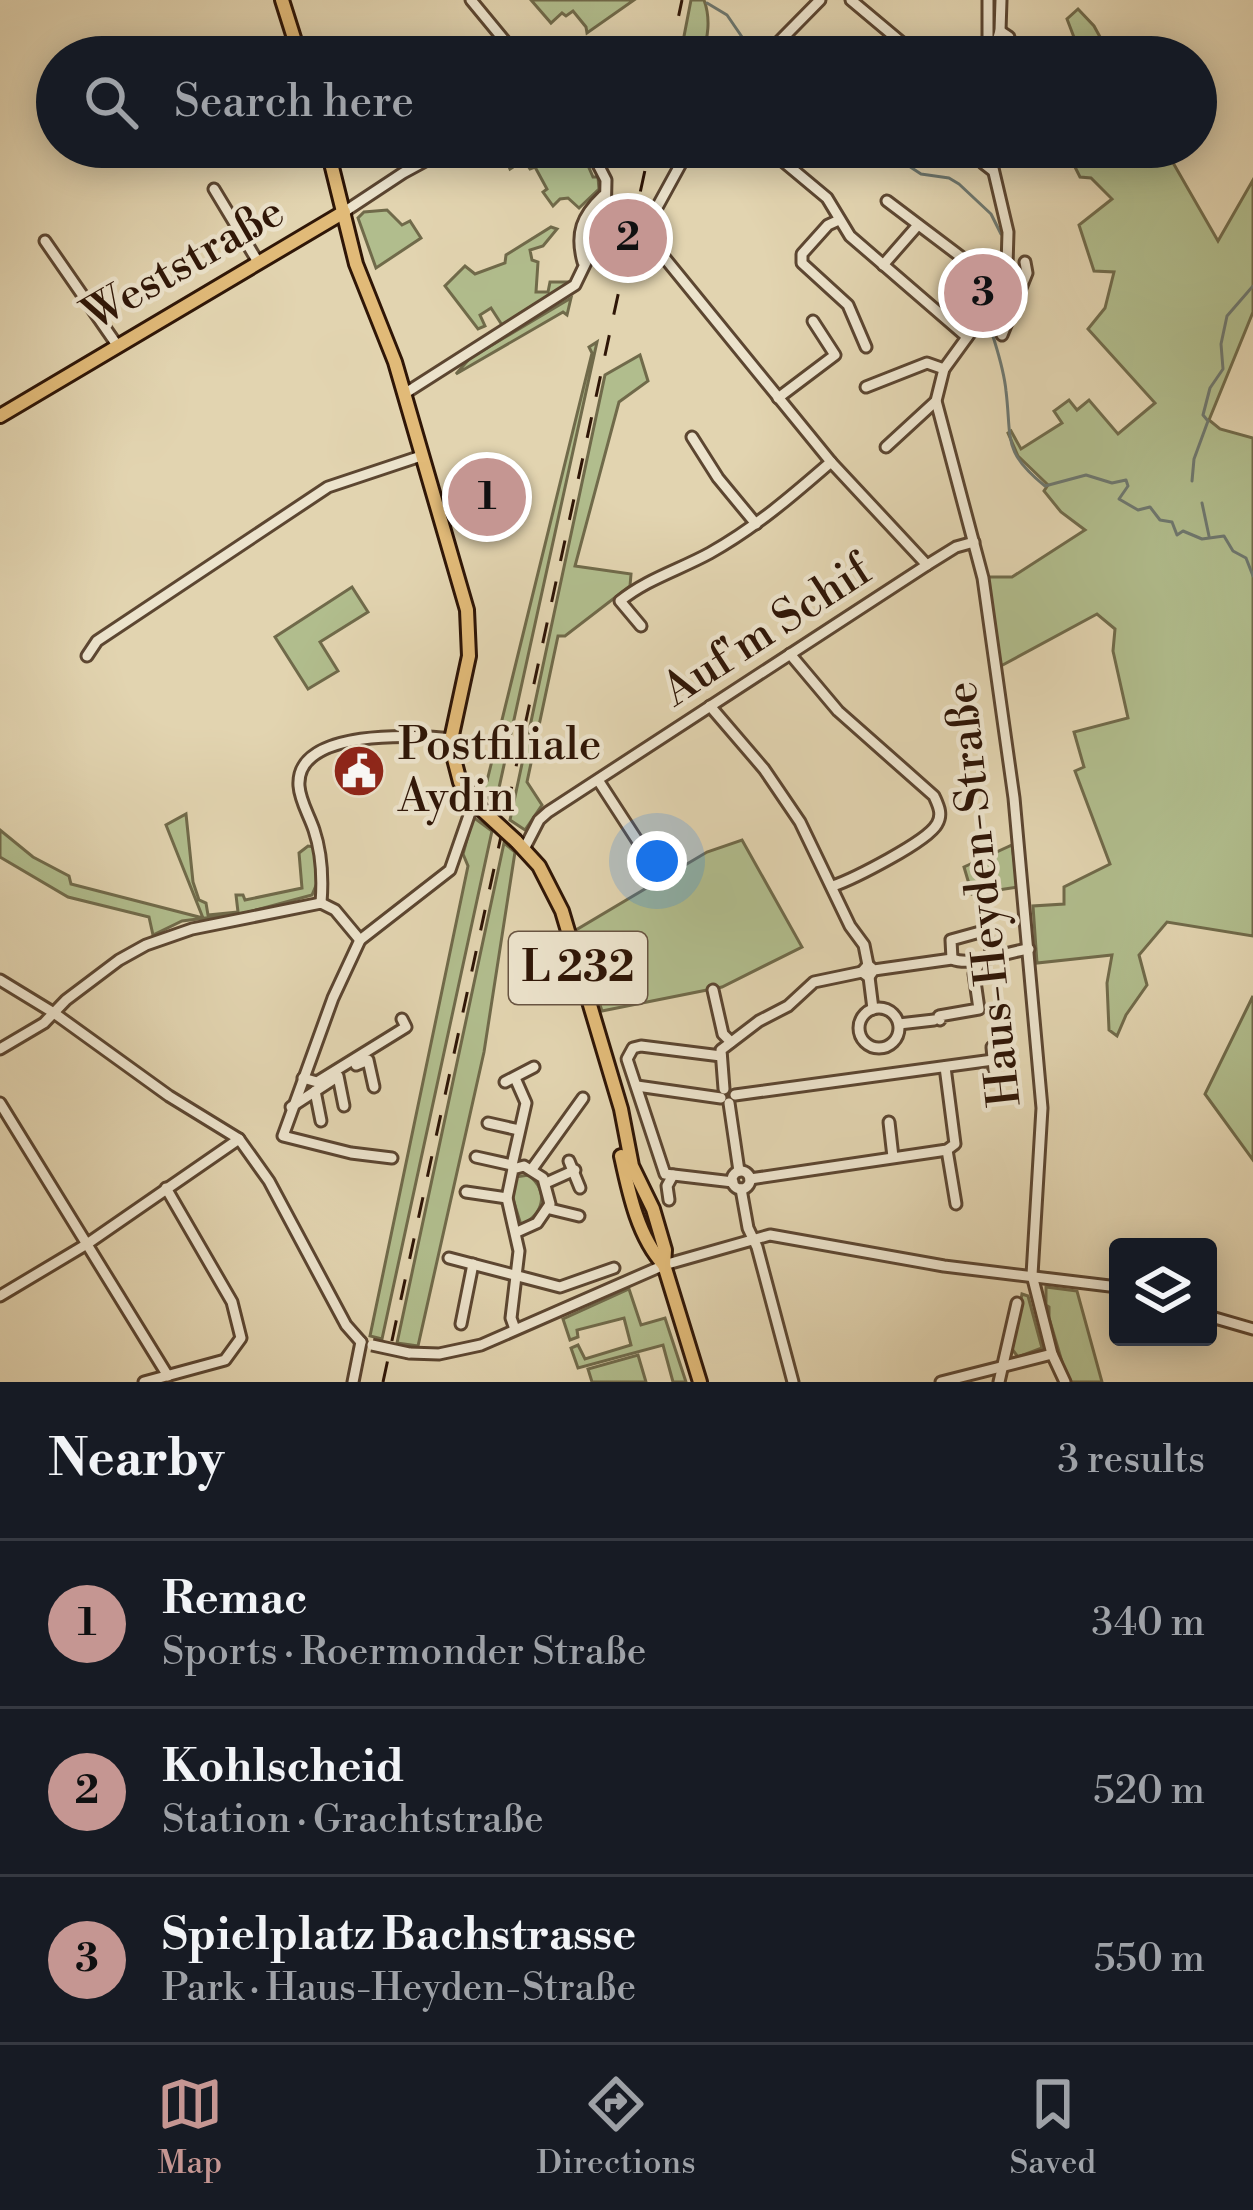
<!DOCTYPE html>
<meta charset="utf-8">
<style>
:root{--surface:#171b24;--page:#242831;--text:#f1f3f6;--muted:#9ea1a6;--line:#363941;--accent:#c59692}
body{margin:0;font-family:"Libre Bodoni",serif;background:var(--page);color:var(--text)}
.controls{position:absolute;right:36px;bottom:36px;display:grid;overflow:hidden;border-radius:12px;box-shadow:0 6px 30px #0003}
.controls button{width:108px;height:108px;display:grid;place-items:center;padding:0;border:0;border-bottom:3px solid var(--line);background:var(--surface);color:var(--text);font:60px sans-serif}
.you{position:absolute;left:657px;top:861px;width:42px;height:42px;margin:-30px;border:9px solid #fff;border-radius:50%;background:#1a73e8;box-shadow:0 0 0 18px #1a73e833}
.badge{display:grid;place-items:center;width:78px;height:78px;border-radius:50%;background:var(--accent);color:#111;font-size:39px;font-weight:700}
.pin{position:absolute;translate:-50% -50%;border:6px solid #fff;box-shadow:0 3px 12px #0006}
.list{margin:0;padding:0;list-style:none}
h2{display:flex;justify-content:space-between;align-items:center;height:156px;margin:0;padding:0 48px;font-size:51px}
h2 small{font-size:39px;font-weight:400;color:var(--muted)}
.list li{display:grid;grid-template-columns:78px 1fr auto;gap:36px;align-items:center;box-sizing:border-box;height:168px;padding:0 48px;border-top:3px solid var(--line)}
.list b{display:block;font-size:45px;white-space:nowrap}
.list p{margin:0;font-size:39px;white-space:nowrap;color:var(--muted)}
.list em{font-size:39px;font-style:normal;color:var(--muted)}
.icon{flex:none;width:66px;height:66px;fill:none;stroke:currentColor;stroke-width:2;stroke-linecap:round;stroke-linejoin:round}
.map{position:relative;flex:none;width:1253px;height:1382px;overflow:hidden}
.search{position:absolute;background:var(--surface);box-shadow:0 6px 30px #0003;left:36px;right:36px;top:36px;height:132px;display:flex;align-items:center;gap:30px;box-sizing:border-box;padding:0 42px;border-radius:66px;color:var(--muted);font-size:45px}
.sheet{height:660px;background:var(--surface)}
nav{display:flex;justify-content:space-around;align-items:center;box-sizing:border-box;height:168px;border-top:3px solid var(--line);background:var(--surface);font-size:33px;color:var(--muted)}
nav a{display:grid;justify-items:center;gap:6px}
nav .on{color:var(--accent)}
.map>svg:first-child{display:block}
.green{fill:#b1bd8d;stroke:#706a4a;stroke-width:3}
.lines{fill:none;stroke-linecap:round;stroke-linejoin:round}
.stream{stroke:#6d776f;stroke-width:3}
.minor-casing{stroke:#5c4631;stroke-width:15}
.major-casing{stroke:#2f1607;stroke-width:18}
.minor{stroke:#ece3cc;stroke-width:9}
.major{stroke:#e1ba78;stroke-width:12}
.rail{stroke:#2f1607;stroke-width:3;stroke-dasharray:21 21;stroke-linecap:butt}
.minor-bridge-casing{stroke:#5c4631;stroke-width:15;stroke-linecap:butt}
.major-bridge-casing{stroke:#2f1607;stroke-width:18;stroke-linecap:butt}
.minor-bridge{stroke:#ece3cc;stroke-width:9}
.major-bridge{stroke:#e1ba78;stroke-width:12}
.labels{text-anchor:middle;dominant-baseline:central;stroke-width:9;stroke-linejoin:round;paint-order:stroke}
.shield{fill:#ece3cc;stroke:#685442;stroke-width:3}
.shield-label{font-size:42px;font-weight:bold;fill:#2f1607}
.street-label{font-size:45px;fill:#2f1607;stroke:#ece3cc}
.poi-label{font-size:45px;fill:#2f1607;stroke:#ece3cc;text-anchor:start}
</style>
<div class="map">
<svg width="1253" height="1382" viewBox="0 0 1253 1382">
<rect width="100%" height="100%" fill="#e2d4b0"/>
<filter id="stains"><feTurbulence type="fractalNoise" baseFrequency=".00167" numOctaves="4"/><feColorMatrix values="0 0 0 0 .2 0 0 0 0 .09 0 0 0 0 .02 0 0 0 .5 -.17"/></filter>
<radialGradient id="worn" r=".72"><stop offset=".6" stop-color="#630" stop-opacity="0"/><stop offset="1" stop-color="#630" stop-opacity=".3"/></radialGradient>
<g class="green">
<polygon points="531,0 634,0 587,33 586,27 573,11 566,16 562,13 551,23"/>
<path d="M691,0H704C711,19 708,37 702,57H680Z"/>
<polygon points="1078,9 1094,26 1111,57 1062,57 1063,53 1080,53 1067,19"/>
<polygon points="501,147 580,147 593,177 598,177 599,189 579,208 568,198 560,199 553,206 543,192 547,189 535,167 530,169 524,160 510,169"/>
<polygon points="1080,147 1164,147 1218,241 1253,180 1253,312 1209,420 1220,429 1253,438 1253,936 1167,922 1139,955 1147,985 1126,1015 1117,1036 1109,1030 1107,983 1112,955 1037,963 1033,906 1064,904 1064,887 1110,864 1075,771 1084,767 1074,732 1128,718 1113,651 1115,629 1097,614 999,667 988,577 1012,577 1085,530 1061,512 1044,491 1048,485 1018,456 1008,433 1011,431 1021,449 1062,423 1054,411 1069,400 1077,410 1089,400 1118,434 1155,403 1088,329 1105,308 1114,272 1094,271 1079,225 1112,199 1091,178 1080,177 1074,165 1084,156"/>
<polygon points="387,210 402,225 410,221 421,238 376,268 358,218 364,212"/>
<polygon points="551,227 557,229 543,246 530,250 532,260 538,262 536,292 548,292 550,282 570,282 502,325 491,308 480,315 485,326 478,329 445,286 465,266 475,274 505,263 506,255"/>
<path d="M984,257L1002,258C997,283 986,309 966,324L955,316L979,288L972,275Z"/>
<polygon points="571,298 567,315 563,312 456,374 470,358"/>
<polygon points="597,342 495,806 480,787 487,781 592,353 589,347"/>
<polygon points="640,355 648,381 619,402 575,566 631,574 630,586 565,636 558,636 527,782 542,805 525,830 510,820 605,375"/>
<polygon points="352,587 368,612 320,642 338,671 308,689 275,637"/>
<polygon points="186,814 193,882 199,900 206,903 208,915 238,912 236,895 243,895 245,900 302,888 299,853 308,846 315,847 317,883 312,895 245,913 182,921 153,935 149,917 68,897 0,857 0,830 33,857 69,876 71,884 203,918 166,825"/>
<polygon points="473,817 492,831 382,1339 370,1336 468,866 463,854"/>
<polygon points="742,840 802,947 722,987 602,1011 576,930 707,852"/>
<polygon points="504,843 515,852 484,1052 418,1346 397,1343"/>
<polygon points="1012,845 1018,887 972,894 964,867"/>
<polygon points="1253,996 1253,1160 1205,1094"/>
<path d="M529,1175C549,1192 544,1214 521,1225L512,1196L515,1177Z"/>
<polygon points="1046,1287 1077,1291 1102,1382 1068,1382 1049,1318 1049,1307 1046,1305"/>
<polygon points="629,1289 641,1325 665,1318 686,1382 673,1382 663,1345 578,1368 571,1348 578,1345 585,1359 631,1345 624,1318 577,1330 578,1337 570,1340 563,1319"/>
<polygon points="1022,1294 1028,1296 1042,1348 1018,1357 1012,1349"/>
<polygon points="638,1355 646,1382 592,1382 588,1369"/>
</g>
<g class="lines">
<g class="stream">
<polyline points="707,3 727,15 753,53"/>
<polyline points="880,147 921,174 949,178 959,184 991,214 1001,234"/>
<polyline points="1008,296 1015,264"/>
<path d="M1004,306L992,333C998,353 1004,370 1006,391C1012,440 1002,451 1045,486L1086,475L1112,483L1126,480L1128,486L1119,499L1138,510L1150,507L1160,520L1172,522L1177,535L1183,531L1202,539L1224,536L1233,551L1246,558L1253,576"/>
<polyline points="1192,481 1194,459 1208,421 1203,415 1210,388 1223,369 1221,344 1227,316 1253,286"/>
<polyline points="1202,503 1209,536"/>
</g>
<g class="minor-casing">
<g id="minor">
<polyline points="471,0 518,57"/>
<polyline points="851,0 907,47"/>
<polyline points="988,0 988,57"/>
<polyline points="1000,31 1009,37 1011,57"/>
<polyline points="764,57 820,0"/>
<polyline points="992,57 1000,31 1001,0"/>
<polyline points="690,147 655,211 646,235 831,462 927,565"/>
<polyline points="766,147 827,198 850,236 967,337"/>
<polyline points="979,147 983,163 992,170"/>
<polyline points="988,147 1008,232 1007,266 997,296 944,369 936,401 983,578 1014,798 1042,1108 1032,1275 1052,1354 1065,1382"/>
<polyline points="214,189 258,262"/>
<polyline points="887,201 973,266"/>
<polyline points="344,212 403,173 451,147"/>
<polyline points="839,220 828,225 802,254 802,263 848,305 866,347"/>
<polyline points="45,241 117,345"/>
<path d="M583,262C575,233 582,216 603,196"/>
<polyline points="883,265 918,225"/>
<polyline points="1002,335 1027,273 1025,262"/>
<polyline points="866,387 927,363 944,369"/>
<polyline points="404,394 575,285 605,223 606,180 589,147"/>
<polyline points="778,398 835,355 813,321"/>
<polyline points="692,437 718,478 756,524"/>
<polyline points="886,447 936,401"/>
<path d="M641,626L620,601C647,579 679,570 710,553C755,528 793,495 831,462"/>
<path d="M790,654L838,711L934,796C938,805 943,814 937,824C927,842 853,879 833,886"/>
<polyline points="87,656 97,641 328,487 421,456"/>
<polyline points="710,706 764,769 800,822 850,926 864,945 868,965"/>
<polyline points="598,780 659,874"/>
<polyline points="524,849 539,820 548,812 927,565 956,547 974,542"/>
<path d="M321,903C323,878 322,854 314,830C309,815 300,801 299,786C295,728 417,735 452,739"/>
<polyline points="952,959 951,940 980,932 990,942 991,955"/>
<path d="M874,970L868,965L862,972L869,977L874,970L952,959C972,967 1005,952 1029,949"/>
<polyline points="869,977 873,1009"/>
<polyline points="0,980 54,1013 169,1096 239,1139 269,1181 346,1325 361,1342"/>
<polyline points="713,990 723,1034 731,1042"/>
<circle cx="879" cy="1028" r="20"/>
<polyline points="940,1020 939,1016 979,1009 974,974 980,962"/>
<polyline points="899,1024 934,1020"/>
<polyline points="992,1047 994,1070"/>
<polyline points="0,1049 44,1023 66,1000 119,960 146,945 192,929 321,903 335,910 360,940"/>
<polyline points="721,1056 641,1046 633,1048 627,1059 665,1174 733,1182"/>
<polyline points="356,1065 368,1060 374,1087"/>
<polyline points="338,1076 344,1106"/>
<polyline points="303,1078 317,1082 406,1027 402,1019"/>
<polyline points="505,1082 534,1067"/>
<polyline points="637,1086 721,1098"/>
<polyline points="724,1089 721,1050 759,1021 788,1006 814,982 862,972"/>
<polyline points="315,1091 321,1121"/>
<polyline points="735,1095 993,1060"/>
<polyline points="0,1103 168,1376"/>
<polyline points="729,1103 739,1171"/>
<polyline points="291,1107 337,1077"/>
<polyline points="889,1122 893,1157"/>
<polyline points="488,1123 519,1130"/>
<polyline points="947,1150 956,1204"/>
<polyline points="476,1157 512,1165 513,1169"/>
<polyline points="392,1158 351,1153 283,1136 333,998 360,940 450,870 474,801"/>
<polyline points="569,1161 580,1188"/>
<polyline points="512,1165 526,1103 515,1078"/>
<polyline points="532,1169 583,1098"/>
<circle cx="741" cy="1180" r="9"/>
<polyline points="750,1179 947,1150 955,1144 945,1067"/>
<polyline points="546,1183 575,1170"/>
<polyline points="741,1189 748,1228 757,1247 793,1382"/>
<polyline points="466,1192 507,1198"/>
<polyline points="669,1200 667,1186 673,1175"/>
<polyline points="550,1209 579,1216"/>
<polyline points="449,1258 560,1287 614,1268"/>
<polyline points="0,1296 87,1244 239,1139"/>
<polyline points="1208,1316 1253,1329"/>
<polyline points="461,1324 473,1264"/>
<polyline points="515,1329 511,1318 519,1251 507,1198 513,1169 524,1166 543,1178 550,1204 537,1223 517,1232"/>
<polyline points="409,1353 439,1354 481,1345 664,1265 770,1235 944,1266 1118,1287"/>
<polyline points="144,1382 225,1360 241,1338 232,1302 166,1188"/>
<polyline points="353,1382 361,1342"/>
<polyline points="941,1382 1052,1354"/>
<polyline points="999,1382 1017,1303"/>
</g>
</g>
<g class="major-casing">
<g id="major">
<polyline points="282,0 300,57"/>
<polyline points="327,147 356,264 395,362 467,610 469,656 452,735 453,755 460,782 480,808"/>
<polyline points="0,416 344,212"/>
<polyline points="516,841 539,866 562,911 621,1109 632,1166 653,1209 665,1250 664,1265 700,1382"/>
<path d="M621,1156C629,1193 638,1237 664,1265"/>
</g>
</g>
<use href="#minor" class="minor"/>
<use href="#major" class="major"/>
<g class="rail">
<polyline points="670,57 682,0"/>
<polyline points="383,1382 650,147"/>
</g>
<g class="minor-bridge-casing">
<polyline id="minor-bridge" points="372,1345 409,1353"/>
</g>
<g class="major-bridge-casing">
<polyline id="major-bridge" points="480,808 516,841"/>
</g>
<use href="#minor-bridge" class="minor-bridge"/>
<use href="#major-bridge" class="major-bridge"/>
</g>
<defs>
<g id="civic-disc" transform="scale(2.7)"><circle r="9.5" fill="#8f2418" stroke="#ece3cc"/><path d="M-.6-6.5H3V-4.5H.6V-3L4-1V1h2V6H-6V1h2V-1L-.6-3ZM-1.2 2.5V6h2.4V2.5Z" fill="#fff"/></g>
</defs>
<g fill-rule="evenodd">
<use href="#civic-disc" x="359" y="771"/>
</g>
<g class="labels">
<rect class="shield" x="509" y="932" width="138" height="72" rx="9"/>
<g class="shield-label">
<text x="578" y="968">L 232</text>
</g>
<g class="street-label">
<text transform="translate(184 264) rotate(-30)">Weststraße</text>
<text transform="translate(767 631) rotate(-33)">Auf'm Schif</text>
<text transform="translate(984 894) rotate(-96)">Haus-Heyden-Straße</text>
</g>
<g class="poi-label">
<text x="398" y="745">Postfiliale<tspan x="398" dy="52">Aydin</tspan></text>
</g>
</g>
<rect width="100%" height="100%" filter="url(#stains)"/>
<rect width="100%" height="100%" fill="url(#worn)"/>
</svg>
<div class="controls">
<button><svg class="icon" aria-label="layers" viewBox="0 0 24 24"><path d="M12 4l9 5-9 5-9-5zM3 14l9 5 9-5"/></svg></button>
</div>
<div class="you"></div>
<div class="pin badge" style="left:487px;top:497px">1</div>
<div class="pin badge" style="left:628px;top:238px">2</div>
<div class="pin badge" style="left:983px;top:293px">3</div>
<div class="search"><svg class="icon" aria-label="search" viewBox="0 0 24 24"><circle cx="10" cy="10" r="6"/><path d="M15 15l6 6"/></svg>Search here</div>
</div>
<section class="sheet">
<h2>Nearby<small>3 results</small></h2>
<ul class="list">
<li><span class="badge">1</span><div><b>Remac</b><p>Sports · Roermonder Straße</p></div><em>340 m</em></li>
<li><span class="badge">2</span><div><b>Kohlscheid</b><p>Station · Grachtstraße</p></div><em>520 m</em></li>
<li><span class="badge">3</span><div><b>Spielplatz Bachstrasse</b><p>Park · Haus-Heyden-Straße</p></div><em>550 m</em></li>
</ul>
</section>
<nav>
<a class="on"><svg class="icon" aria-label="map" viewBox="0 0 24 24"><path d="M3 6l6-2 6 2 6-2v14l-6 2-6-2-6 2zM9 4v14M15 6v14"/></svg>Map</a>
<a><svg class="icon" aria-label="directions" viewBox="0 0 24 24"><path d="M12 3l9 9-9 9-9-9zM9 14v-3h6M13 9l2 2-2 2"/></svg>Directions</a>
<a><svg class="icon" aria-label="saved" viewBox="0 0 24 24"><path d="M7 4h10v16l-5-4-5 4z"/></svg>Saved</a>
</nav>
